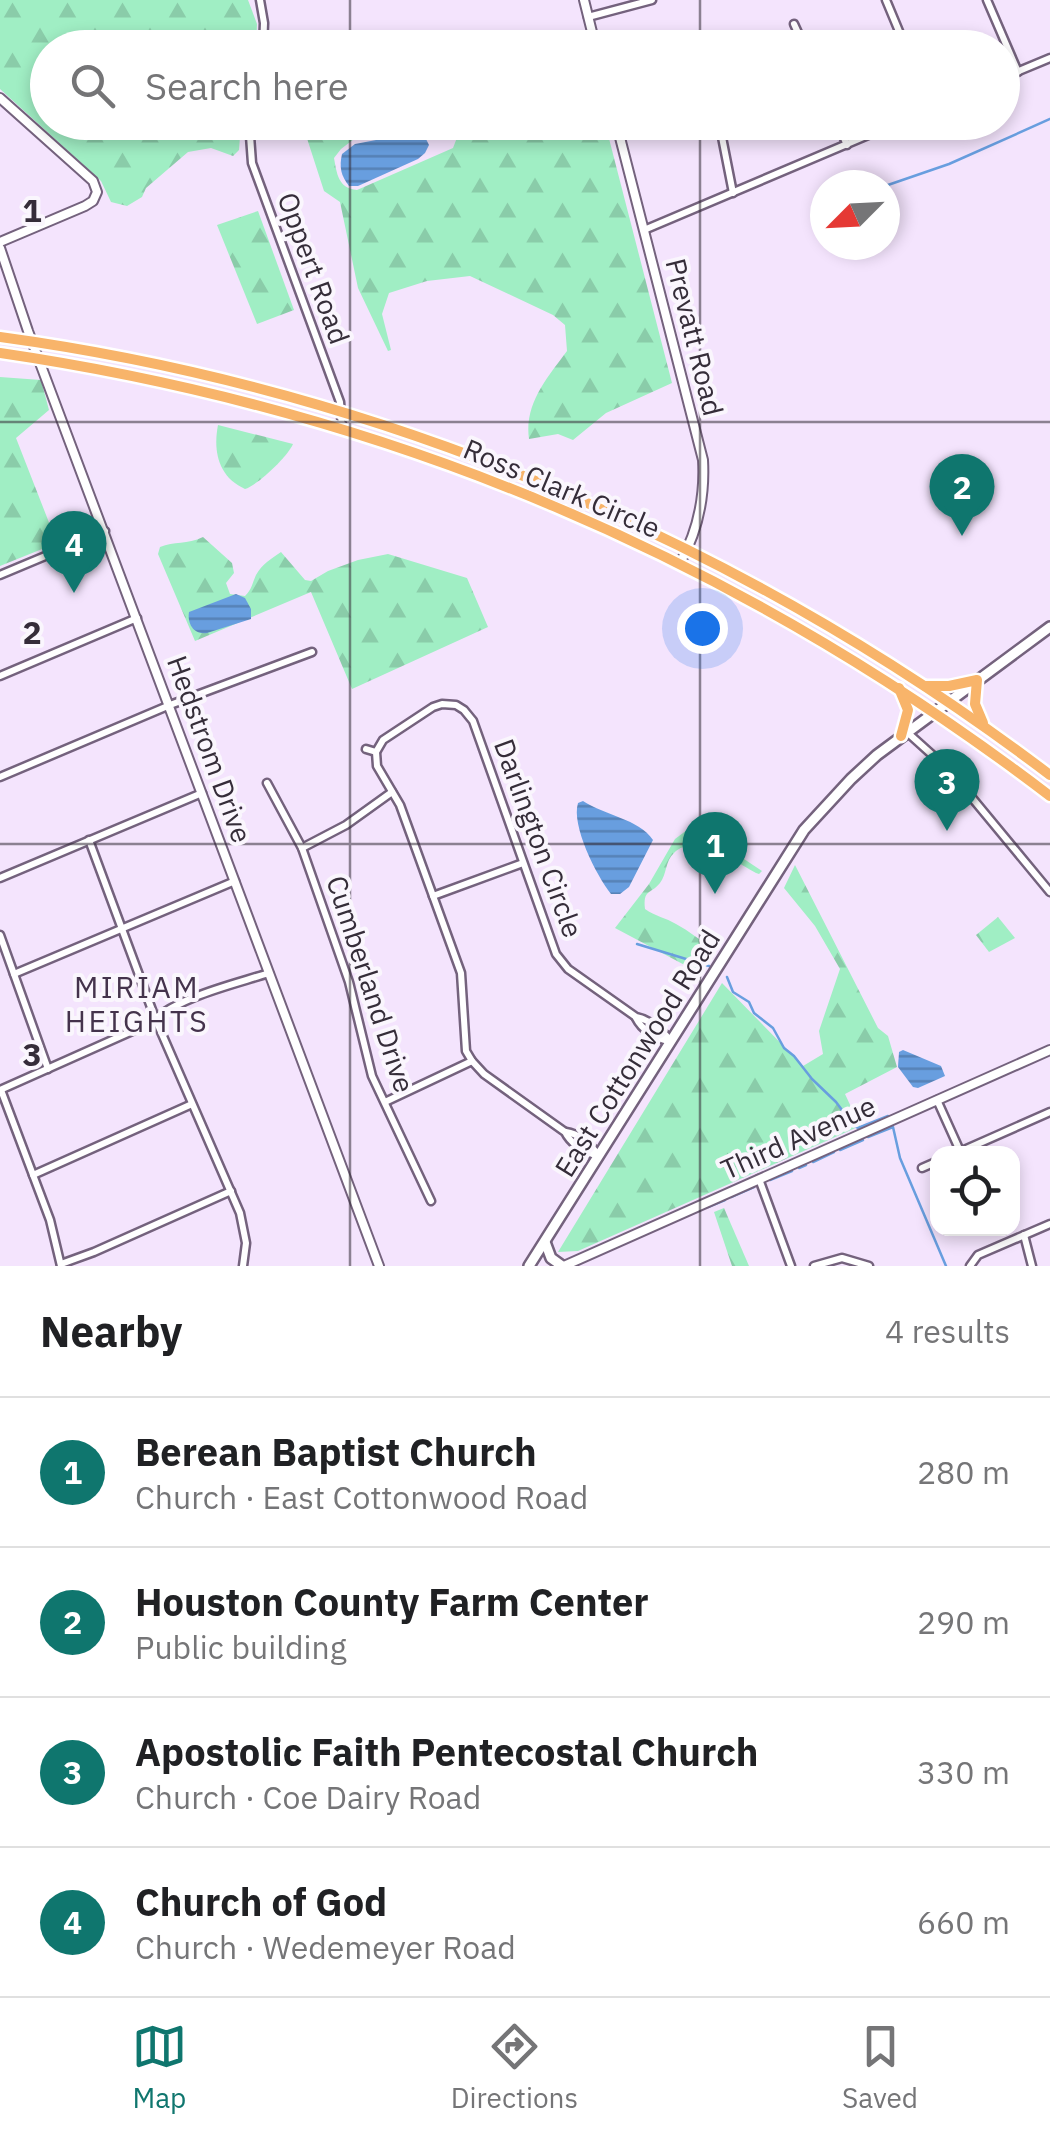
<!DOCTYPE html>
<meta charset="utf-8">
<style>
:root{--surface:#fff;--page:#f2f2f2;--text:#202124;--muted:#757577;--line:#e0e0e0;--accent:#0f766e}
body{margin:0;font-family:"IBM Plex Sans",sans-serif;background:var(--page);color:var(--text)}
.controls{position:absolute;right:30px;bottom:30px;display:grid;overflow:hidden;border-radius:20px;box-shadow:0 5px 15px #0003}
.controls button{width:90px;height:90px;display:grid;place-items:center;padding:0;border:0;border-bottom:2px solid var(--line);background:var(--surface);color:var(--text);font:50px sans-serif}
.compass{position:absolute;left:810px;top:170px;width:90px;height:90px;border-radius:50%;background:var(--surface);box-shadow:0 5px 15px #0003;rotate:246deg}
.you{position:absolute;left:702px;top:628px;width:35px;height:35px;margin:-25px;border:8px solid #fff;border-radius:50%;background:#1a73e8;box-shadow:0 0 0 15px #1a73e833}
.badge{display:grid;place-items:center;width:65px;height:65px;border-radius:50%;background:var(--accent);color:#fff;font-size:32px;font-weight:700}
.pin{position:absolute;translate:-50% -82px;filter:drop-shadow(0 2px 5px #0008)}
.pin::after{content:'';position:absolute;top:52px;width:35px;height:30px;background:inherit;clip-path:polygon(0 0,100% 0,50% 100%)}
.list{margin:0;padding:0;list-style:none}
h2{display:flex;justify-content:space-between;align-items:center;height:130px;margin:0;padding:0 40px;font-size:42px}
h2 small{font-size:32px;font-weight:400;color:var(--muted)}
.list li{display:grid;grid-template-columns:65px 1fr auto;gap:30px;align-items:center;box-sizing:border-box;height:150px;padding:0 40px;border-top:2px solid var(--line)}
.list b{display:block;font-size:38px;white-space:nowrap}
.list p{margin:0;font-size:32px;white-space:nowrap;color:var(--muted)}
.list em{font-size:32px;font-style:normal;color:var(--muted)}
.icon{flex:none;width:55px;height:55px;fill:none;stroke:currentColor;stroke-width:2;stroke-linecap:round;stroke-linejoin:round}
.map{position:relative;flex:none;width:1050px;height:1266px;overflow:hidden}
.search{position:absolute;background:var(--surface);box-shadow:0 5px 15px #0003;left:30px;right:30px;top:30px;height:110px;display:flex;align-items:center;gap:25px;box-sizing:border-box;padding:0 35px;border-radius:55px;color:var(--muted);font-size:38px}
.sheet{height:730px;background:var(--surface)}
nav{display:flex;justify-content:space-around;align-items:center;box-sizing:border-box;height:140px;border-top:2px solid var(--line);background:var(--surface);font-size:28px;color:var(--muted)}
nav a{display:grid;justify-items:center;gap:5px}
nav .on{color:var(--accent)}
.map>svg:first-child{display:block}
.forest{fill:url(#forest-firs)}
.water{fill:url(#water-rules)}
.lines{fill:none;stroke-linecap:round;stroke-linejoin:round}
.stream{stroke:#689edf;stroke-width:2.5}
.minor-casing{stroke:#74627d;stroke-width:11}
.tertiary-casing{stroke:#74627d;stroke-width:12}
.secondary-casing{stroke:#74627d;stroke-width:14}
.trunk-casing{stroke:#fff;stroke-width:15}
.minor{stroke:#fff;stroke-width:6}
.tertiary{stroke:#fff;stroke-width:8}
.secondary{stroke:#fff;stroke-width:9}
.trunk{stroke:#f8b46a;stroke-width:10}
.grid{fill:none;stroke:#352d39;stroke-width:2.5;stroke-opacity:0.55}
.labels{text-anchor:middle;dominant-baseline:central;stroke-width:8;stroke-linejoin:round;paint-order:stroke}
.street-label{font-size:28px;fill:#352d39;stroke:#faf6fd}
.neighbourhood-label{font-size:30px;letter-spacing:2.5px;fill:#44334c;stroke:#faf6fd}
.grid-label{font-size:32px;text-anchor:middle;font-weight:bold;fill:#352d39;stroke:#faf6fd;stroke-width:8;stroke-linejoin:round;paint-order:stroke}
</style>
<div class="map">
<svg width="1050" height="1266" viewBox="0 0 1050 1266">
<defs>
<pattern id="forest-firs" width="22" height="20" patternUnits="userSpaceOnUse" patternTransform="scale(2.5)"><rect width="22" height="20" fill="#a0eec4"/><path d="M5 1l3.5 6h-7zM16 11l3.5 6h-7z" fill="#8acca9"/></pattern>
<pattern id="water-rules" width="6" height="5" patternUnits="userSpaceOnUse" patternTransform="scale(2.5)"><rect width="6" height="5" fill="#689edf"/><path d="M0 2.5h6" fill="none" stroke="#5681b6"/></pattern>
</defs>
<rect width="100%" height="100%" fill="#f4e4fd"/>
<g class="forest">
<polygon points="0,0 248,0 257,24 256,47 48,48 48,122 241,123 239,150 233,156 211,148 188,152 146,188 142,197 127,206 111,202 101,181 0,89"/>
<path d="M302,123H330C336,134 348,130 356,123H375L341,149L334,158C337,174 338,188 357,190L453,148L458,135C485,143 482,124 501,122C535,120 571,122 605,123L672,383L606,413L573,440L558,434L529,439C524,404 547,378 567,351L565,325L553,315L470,276L427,281L389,293L382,314L391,350L388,351L358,288L340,202L324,191Z"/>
<polygon points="258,211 294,310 257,324 217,225"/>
<polygon points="0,377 41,380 49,410 16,438 57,543 0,566"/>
<path d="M218,425L293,444C288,456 258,485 245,489C218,477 213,451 218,425Z"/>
<path d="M203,537L232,563L234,573L226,583L230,594L245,596C252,589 252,584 256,575C262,564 271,559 281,552L305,580L311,581L328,571L358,560L388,554L467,578L488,627L352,689L311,592L195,641L158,554L160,547C174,541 187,545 203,537Z"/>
<path d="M691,827H696L762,871L759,874L756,873C740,864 729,856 711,854C697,851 687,840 674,853C665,861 667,874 660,883C650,895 643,889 645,909C655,916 666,918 676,924C689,931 700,940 712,948L713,958L704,969L694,970L615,928L649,884L675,839Z"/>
<polygon points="795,865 878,1028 888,1036 897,1067 845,1094 860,1126 578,1251 558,1252 722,983 803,1066 823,1054 819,1031 840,969 815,926 784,888"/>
<polygon points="998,917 1015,938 989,952 976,935"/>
<polygon points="724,1208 749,1266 732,1266 714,1212"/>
</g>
<g class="water">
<path d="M418,132L425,137L429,145L425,153L418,159L358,186H349C341,176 339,167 342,154L355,144Z"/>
<path d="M236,594L245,598L251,609V619L207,633C194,635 187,624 189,612Z"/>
<path d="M583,801C604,815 639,819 653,840L629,887L620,894H611C596,875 571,825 578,803Z"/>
<polygon points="903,1050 941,1066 945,1076 918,1088 913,1087 898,1067 899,1052"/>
</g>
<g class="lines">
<g class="stream">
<polyline points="885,186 949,164 1050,119"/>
<polyline points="637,944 709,966"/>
<polyline points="727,977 733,992 749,1002 754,1013 773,1028 784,1048 794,1056 812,1079 836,1102 854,1126 858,1128 888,1116"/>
<polyline points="868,1137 893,1127 900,1158 946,1266"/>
<polyline points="840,1150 863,1140"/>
<polyline points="813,1162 834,1152"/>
<polyline points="799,1168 806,1165"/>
<polyline points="770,1180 792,1171"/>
<polyline points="731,1197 754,1187"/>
<polyline points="708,1207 725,1200"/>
</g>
<g class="minor-casing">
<g id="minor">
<polyline points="260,0 264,23 263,48"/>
<polyline points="886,0 906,48"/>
<polyline points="987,0 1018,72"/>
<polyline points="588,17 652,0"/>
<polyline points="794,24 805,48"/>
<polyline points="1002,78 1050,58"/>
<polyline points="249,122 252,163 340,402 342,428"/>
<polyline points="719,122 733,193"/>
<polyline points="837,122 847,145"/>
<polyline points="644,230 899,122"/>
<polyline points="0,575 105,531"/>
<polyline points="0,676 137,618"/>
<polyline points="908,733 949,770 1050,892"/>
<polyline points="366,749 376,752"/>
<polyline points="0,777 170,705 312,652"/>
<polyline points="267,783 302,848 349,982 372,1076 431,1201"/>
<polyline points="89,840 155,1018 240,1213 246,1243 243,1266"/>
<polyline points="302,848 346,825 392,792"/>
<polyline points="0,878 202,793"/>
<polyline points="433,896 523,863"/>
<polyline points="0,935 48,1069"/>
<polyline points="14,974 235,881"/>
<path d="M636,1018C642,1030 656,1039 669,1041"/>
<path d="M0,1090L148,1024C181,996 228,986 269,973"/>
<polyline points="1,1090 50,1220 61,1266"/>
<polyline points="937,1100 960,1151"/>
<polyline points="385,1102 472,1061"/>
<path d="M566,1132C580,1134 591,1145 599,1156"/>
<polyline points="955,1154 1050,1112"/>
<path d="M598,1156C585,1152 571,1144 565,1132L484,1074L472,1061L466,1051L461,973L400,805L377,766L376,752L383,740L433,707L442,704L456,705L464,710L473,721L556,954L568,969L636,1017C650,1020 662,1030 671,1041"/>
<polyline points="922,1168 938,1161"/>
<polyline points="33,1175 192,1104"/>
<polyline points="759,1179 791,1266"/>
<polyline points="1024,1235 1032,1266"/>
<polyline points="61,1264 94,1252 231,1191"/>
<polyline points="814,1266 842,1258 869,1266"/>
<polyline points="970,1266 978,1255 1050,1224"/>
</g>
</g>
<g class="tertiary-casing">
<g id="tertiary">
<polyline points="584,0 596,48"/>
<polyline points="0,98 93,181 97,192 93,201 85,206 0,242"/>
<path d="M616,122L703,460C705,496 698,531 680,563"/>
<polyline points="0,248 28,331 379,1266"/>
<polyline points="564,1266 1050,1050"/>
</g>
</g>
<g class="secondary-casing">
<g id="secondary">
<polyline points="545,1242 551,1258 562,1266"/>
<polyline points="529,1266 804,830 851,779 877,755 1050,627"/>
</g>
</g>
<g class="trunk-casing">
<g id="trunk">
<path d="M0,337C382,389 744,543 1050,775"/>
<path d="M0,353C390,410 737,557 1050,796"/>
<polyline points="925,686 949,686 977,680 975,704 983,723"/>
<polyline points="899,688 908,710 901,736"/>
</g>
</g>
<use href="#minor" class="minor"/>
<use href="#tertiary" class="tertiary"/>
<use href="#secondary" class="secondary"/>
<use href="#trunk" class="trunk"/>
</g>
<path class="grid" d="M350,0V48M700,0V48M350,122V1266M700,122V1266M0,422H1050M0,844H1050"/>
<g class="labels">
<g class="street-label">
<text transform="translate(314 268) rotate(70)">Oppert Road</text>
<text transform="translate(695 337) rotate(76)">Prevatt Road</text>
<text transform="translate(562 488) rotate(23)">Ross Clark Circle</text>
<text transform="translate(210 749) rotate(70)">Hedstrom Drive</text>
<text transform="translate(539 838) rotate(70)">Darlington Circle</text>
<text transform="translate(371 984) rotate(72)">Cumberland Drive</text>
<text transform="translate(637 1053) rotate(-58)">East Cottonwood Road</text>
<text transform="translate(798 1137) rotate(-24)">Third Avenue</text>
</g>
<g class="neighbourhood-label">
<text x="137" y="986">MIRIAM<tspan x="137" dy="34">HEIGHTS</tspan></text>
</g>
</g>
<g class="grid-label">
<text x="32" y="222">1</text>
<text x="32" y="644">2</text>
<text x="32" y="1066">3</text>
</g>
</svg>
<div class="controls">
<button><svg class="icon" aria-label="locate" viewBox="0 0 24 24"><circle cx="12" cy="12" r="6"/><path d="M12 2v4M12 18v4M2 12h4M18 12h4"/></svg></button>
</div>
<svg class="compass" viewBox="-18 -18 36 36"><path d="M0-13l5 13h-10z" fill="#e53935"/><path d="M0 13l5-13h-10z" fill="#757577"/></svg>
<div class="you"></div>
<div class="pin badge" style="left:715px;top:894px">1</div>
<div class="pin badge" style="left:962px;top:536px">2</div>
<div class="pin badge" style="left:947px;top:831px">3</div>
<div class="pin badge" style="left:74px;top:593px">4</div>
<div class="search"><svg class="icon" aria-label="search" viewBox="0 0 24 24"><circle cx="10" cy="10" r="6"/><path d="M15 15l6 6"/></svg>Search here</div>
</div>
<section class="sheet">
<h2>Nearby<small>4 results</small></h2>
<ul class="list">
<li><span class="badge">1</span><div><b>Berean Baptist Church</b><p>Church · East Cottonwood Road</p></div><em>280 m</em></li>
<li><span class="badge">2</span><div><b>Houston County Farm Center</b><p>Public building</p></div><em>290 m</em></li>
<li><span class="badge">3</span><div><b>Apostolic Faith Pentecostal Church</b><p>Church · Coe Dairy Road</p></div><em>330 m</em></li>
<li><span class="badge">4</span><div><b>Church of God</b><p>Church · Wedemeyer Road</p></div><em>660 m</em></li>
</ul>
</section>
<nav>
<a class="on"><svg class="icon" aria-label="map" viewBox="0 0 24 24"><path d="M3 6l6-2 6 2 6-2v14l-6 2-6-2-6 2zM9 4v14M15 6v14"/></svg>Map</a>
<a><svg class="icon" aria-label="directions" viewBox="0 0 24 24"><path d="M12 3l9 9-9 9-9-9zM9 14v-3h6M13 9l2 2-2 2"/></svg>Directions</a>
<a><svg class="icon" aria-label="saved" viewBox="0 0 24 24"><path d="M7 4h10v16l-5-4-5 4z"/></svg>Saved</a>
</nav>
